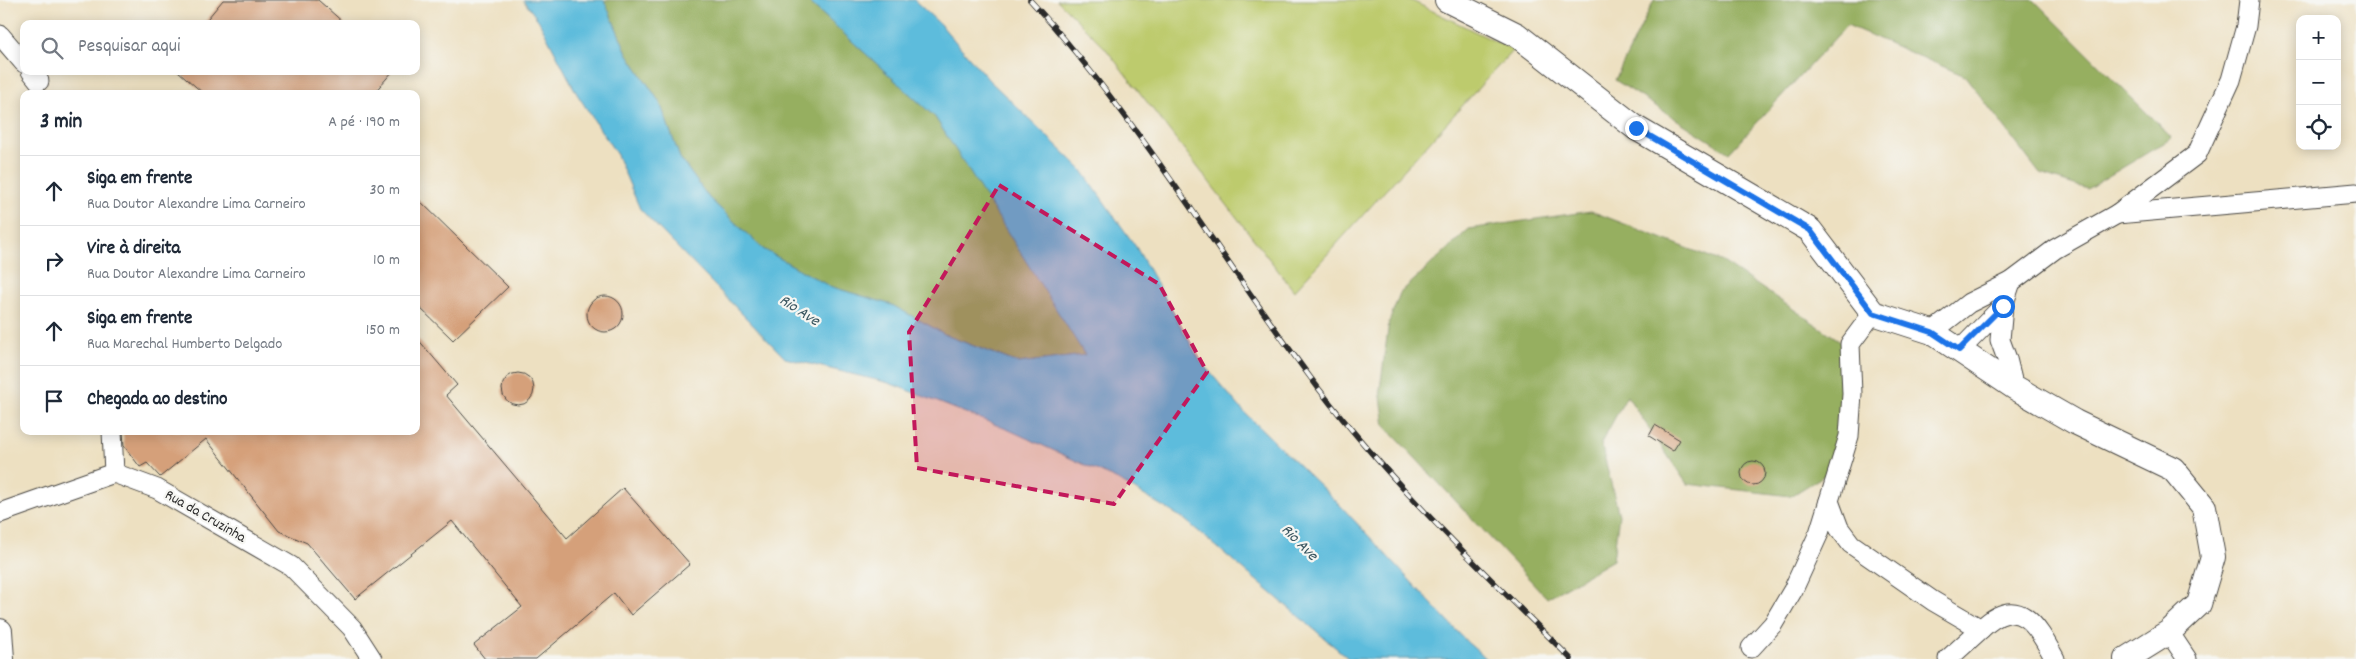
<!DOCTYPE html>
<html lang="pt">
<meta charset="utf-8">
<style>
:root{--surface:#fff;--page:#f2f2f3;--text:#1f2937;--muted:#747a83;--line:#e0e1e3}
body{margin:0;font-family:Dekko,sans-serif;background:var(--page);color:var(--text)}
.controls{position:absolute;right:15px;top:15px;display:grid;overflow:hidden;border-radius:10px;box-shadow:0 2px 12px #0003}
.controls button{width:45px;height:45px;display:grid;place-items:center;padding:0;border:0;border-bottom:1px solid var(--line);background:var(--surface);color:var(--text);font:25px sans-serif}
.stop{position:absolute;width:15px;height:15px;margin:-11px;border:4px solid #1a73e8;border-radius:50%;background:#fff}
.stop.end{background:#1a73e8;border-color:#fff;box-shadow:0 1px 5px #0008}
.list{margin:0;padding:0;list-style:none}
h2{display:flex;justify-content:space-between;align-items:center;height:65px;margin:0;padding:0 20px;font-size:21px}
h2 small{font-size:16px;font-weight:400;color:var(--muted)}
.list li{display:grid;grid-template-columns:32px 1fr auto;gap:15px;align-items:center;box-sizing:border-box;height:70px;padding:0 20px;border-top:1px solid var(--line)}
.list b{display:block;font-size:19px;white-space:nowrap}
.list p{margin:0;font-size:16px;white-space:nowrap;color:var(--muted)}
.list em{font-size:16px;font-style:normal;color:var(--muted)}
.icon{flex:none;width:28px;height:28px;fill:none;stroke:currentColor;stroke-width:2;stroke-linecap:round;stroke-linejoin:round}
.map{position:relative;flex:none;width:2356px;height:659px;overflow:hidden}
.search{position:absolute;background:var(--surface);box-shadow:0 2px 12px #0003;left:20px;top:20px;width:400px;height:55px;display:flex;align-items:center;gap:12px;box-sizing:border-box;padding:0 18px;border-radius:10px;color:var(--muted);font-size:19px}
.panel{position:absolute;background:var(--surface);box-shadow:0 2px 12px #0003;left:20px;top:90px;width:400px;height:345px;border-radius:10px}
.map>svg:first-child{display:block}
.green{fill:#bdcb6d;stroke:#747b4c}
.forest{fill:#96af60;stroke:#606d46}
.water{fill:#5dbcdc;stroke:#447484}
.building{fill:#d5a07a}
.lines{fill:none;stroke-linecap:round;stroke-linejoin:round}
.minor-casing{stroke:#484642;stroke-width:21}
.tertiary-casing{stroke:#484642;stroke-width:26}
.minor{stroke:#fff;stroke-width:19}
.tertiary{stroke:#fff;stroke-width:24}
.rail-casing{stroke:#2b2b2b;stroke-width:5.5}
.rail{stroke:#f6f6f2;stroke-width:4;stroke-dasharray:11;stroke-linecap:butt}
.route{stroke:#1a73e8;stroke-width:6}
.marked{fill:#c2185b;fill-opacity:0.2;stroke:#c2185b;stroke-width:4;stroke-dasharray:10 6;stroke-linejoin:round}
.labels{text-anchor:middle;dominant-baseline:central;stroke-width:4.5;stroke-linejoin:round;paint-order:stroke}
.street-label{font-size:15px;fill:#2b2b2b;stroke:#f6f6f2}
.water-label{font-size:16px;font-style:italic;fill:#3a5660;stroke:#f6f6f2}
</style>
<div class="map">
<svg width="2356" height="659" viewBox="0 0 2356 659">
<rect width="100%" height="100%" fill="#f6f6f2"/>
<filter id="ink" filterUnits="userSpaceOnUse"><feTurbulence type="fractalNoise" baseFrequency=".02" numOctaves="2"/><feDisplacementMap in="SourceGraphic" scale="10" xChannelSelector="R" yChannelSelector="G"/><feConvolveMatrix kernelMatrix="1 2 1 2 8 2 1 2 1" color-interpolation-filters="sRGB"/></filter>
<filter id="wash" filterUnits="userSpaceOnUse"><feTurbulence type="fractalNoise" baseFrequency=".0096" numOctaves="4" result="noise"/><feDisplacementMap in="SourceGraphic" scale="20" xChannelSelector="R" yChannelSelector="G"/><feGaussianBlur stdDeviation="1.12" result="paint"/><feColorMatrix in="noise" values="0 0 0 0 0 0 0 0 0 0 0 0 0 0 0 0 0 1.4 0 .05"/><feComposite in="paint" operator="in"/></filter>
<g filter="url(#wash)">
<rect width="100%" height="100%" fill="#ede0c1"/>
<polygon class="green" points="1057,0 1410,0 1513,50 1294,291 1105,48"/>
<g class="forest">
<polygon points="604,0 807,0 935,117 1086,355 1018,363 948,336 892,305 829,286 763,249 709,198 680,158 660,103 627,53"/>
<polygon points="1654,0 2034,0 2172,138 2087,189 2040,174 1965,76 1847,25 1729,153 1615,80"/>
<polygon points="1591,211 1723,262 1848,346 1838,467 1791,496 1687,484 1627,396 1601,443 1619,515 1613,560 1547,598 1385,426 1380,389 1389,322 1400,293 1469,229"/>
</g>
<polygon class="water" points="523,0 604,0 627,53 660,103 680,158 709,198 763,249 829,286 892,305 948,336 1018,363 1085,355 935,117 807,0 914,0 941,25 988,79 1081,169 1136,247 1201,362 1245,413 1339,504 1468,643 1487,659 1349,659 1184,519 1120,481 1009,430 889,383 785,358 640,209 617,155 577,94 539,21"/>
<g id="blocks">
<g class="building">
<polygon points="223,0 318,0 345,24 203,24"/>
<polygon points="178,71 393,71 373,94 204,94"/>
<polygon points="416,197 508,287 453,340 416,304"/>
<circle cx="605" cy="314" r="18"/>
<polygon points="416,337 457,385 446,395 567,538 623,488 690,564 631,615 614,593 536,659 485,659 474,645 522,607 452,521 355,599 307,543 279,531 206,439 160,477 147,463 140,467 124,446 123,431 416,431"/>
<circle cx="518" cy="389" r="16"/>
<polygon points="1655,425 1680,440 1673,451 1649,436"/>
<circle cx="1753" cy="473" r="12"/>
</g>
</g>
</g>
<g filter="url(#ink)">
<use href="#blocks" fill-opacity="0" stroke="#484642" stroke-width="1"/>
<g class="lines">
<g class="minor-casing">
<g id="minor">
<polyline points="0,35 24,63"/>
<polyline points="31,71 39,81"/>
<polyline points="2117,214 2356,193"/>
<polyline points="2011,282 2003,306 2000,340 2007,359 2014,387"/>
<polyline points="1932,332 1969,303 2011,282 2055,249 2117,214 2197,154 2231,80 2246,26 2249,0"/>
<polyline points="1959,351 2003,306"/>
<polyline points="112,431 114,473"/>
<path d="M1829,501L1839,528L1851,544L1933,601L1981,629C2019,592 2037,626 2055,659"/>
<polyline points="0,513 114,473 157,489 291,566 352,628 372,659"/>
<polyline points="2169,632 2187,659"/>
<polyline points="1751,648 1773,624 1793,590 1819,533 1849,436 1852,394 1850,344 1873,313"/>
<polyline points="1948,659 1981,629"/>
</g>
</g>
<g class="tertiary-casing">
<g id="tertiary">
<polyline points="1447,0 1517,35 1636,128 1810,230 1873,313 1932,332 2014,387 2075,422 2173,469 2204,507 2213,557 2199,604 2169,632 2126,659"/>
<polyline points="0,631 2,659"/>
</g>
</g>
<use href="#minor" class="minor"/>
<use href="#tertiary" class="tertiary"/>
<g class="rail-casing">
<path id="rail" d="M1030,0C1140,120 1221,260 1319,389C1394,487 1484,572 1571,659"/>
</g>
<use href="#rail" class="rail"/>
</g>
</g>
<g class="lines" filter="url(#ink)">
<polyline class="route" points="1636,128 1810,230 1873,313 1932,332 1959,350 2003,306"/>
</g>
<path class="marked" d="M999,185L1159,284L1207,372L1114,504L917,468L909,332Z"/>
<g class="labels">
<g class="street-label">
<text transform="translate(205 517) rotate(30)">Rua da Cruzinha</text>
</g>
<g class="water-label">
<text transform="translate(799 311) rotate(33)">Rio Ave</text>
<text transform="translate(1299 543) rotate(45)">Rio Ave</text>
</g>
</g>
</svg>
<div class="controls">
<button>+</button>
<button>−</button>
<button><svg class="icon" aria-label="locate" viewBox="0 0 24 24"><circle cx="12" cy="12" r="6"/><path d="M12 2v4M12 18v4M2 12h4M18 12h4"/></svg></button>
</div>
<div class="stop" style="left:2003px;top:306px"></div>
<div class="stop end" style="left:1636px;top:128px"></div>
<div class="search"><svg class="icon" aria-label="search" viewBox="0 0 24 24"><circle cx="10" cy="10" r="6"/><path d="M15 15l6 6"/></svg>Pesquisar aqui</div>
<section class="panel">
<h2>3 min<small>A pé · 190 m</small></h2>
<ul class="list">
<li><svg class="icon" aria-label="ahead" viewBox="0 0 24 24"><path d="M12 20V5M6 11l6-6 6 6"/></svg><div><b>Siga em frente</b><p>Rua Doutor Alexandre Lima Carneiro</p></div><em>30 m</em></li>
<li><svg class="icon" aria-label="right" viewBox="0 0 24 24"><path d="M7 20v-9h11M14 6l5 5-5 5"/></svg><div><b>Vire à direita</b><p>Rua Doutor Alexandre Lima Carneiro</p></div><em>10 m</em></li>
<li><svg class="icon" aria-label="ahead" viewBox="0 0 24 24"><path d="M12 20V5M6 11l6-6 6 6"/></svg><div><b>Siga em frente</b><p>Rua Marechal Humberto Delgado</p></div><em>150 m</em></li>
<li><svg class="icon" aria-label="arrive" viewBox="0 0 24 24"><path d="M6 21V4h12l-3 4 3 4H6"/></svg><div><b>Chegada ao destino</b></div></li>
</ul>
</section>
</div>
